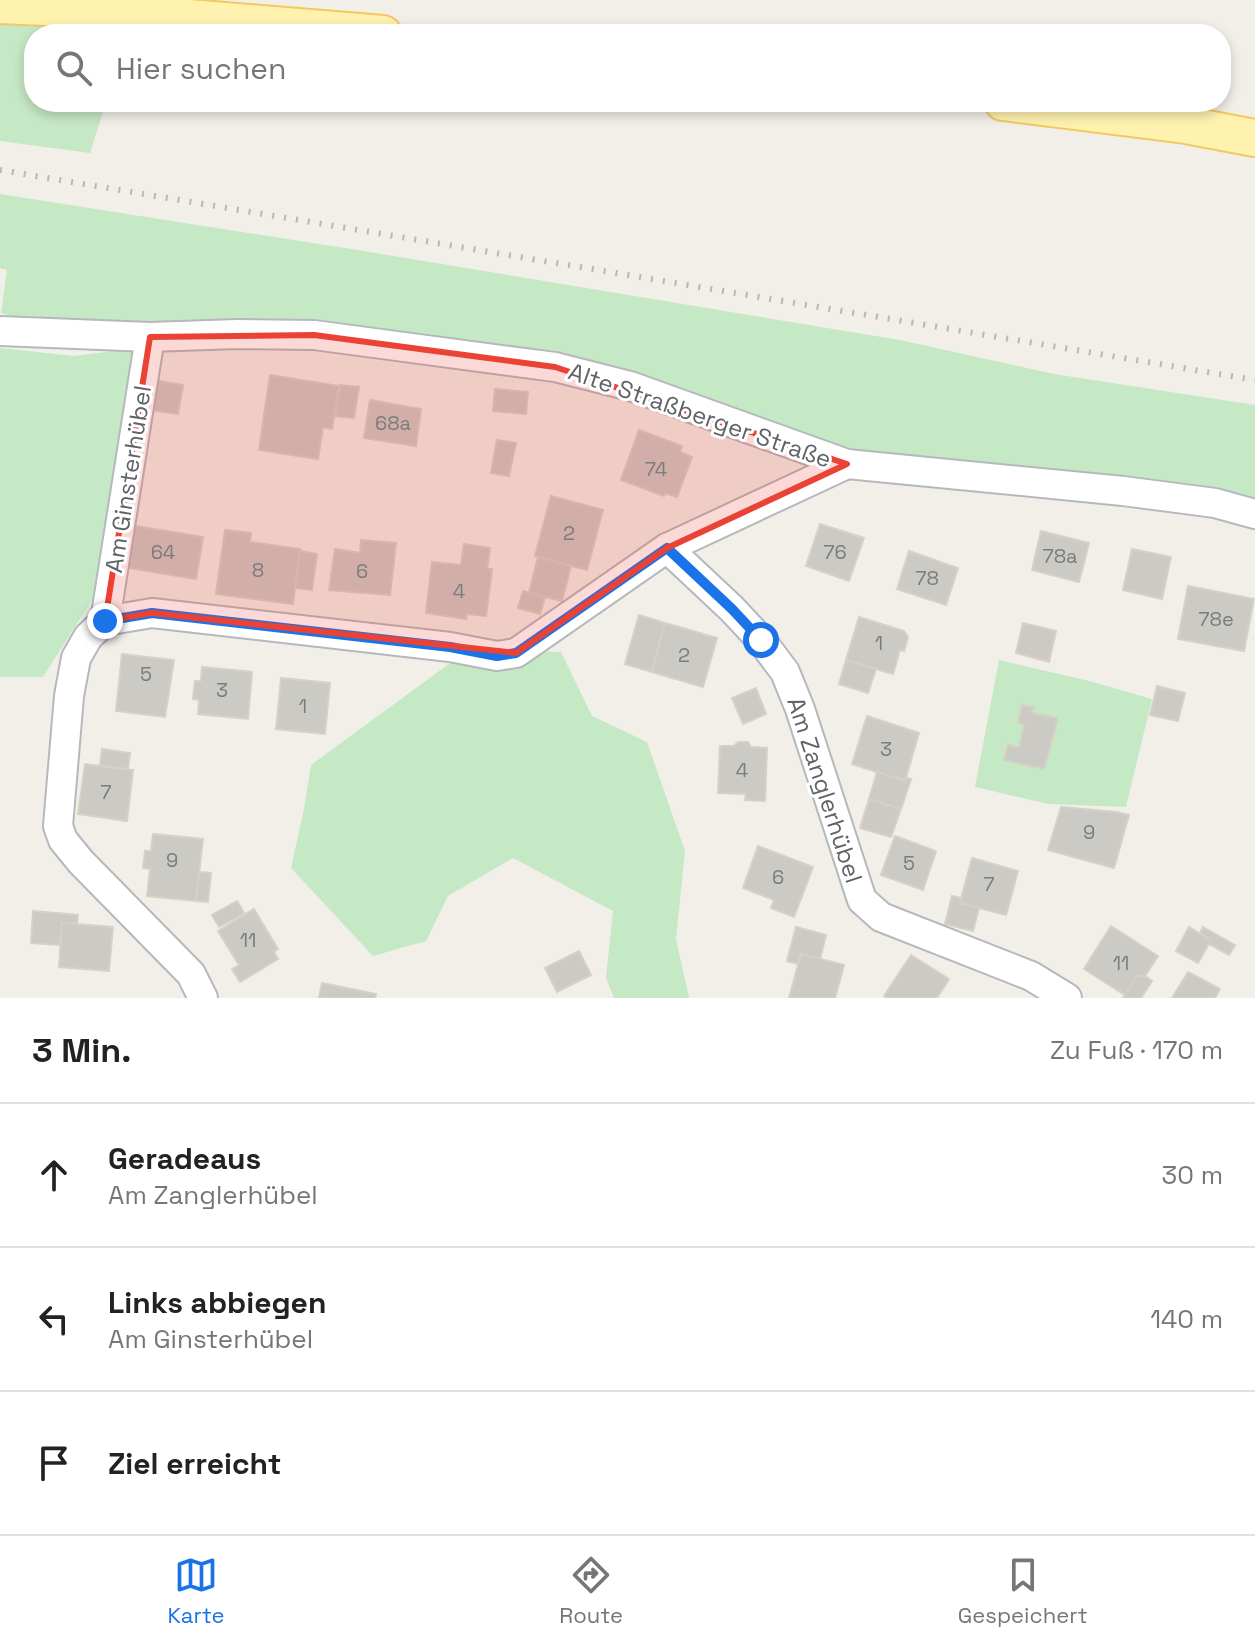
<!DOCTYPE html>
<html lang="de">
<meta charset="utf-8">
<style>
:root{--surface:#fff;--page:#f6f6f6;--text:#222;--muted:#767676;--line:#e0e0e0;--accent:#1a73e8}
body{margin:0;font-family:"Space Grotesk",sans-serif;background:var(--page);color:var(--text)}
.stop{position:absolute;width:24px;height:24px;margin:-18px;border:6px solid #1a73e8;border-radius:50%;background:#fff}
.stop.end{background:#1a73e8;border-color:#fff;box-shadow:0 2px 8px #0008}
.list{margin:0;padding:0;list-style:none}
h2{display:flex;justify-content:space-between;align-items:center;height:104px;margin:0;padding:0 32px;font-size:34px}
h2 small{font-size:26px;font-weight:400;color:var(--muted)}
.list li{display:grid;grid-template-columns:52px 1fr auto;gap:24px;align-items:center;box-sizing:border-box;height:144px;padding:0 32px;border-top:2px solid var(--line)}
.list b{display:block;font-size:30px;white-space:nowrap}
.list p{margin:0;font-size:26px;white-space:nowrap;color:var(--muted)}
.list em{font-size:26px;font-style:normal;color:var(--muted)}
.icon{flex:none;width:44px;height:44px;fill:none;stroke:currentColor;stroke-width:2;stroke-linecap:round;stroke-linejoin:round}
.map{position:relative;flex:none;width:1255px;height:998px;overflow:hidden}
.search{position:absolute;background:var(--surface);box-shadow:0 4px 12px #0003;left:24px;right:24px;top:24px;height:88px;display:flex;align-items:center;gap:20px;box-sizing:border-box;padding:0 28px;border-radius:32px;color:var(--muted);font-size:30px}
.sheet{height:536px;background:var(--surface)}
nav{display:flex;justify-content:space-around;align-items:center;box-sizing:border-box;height:112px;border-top:2px solid var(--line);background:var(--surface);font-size:22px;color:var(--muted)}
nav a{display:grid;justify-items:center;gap:4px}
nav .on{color:var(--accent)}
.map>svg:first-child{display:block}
.green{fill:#c5e8c5}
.building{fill:#cccac5;stroke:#d6d1c6;stroke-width:2}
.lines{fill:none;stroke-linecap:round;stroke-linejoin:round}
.minor-casing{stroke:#b5b8bc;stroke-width:32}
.major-casing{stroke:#f2c960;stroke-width:40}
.minor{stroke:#fff;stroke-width:28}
.major{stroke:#fff2af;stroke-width:36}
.rail{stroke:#b6b7b8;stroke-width:6;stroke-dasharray:2 10;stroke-linecap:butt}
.route{stroke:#1a73e8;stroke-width:10}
.marked{fill:#ea4335;fill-opacity:0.2;stroke:#ea4335;stroke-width:6;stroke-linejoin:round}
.labels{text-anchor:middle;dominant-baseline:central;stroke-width:6;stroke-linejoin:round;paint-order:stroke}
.number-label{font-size:20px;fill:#7a7d7f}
.street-label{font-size:24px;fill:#5f6368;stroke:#fff}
</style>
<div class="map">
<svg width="1255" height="998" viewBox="0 0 1255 998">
<rect width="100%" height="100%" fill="#f1efe8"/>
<g class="green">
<polygon points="0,23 143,32 143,34 34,34 34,102 106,102 90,153 0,141"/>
<polygon points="0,194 357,250 900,340 1054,374 1255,405 1255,502 1155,483 1048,469 918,457 847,448 685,397 172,323 29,321 1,313 7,270 0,268"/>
<polygon points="0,348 74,356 137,348 100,587 43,677 0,677"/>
<polygon points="536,651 561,652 592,716 647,742 685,851 676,939 689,998 614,998 606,978 613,911 513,858 448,896 426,941 373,956 291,868 304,809 311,765 457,658"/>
<polygon points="999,660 1089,681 1152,699 1126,807 1048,804 975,787"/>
</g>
<g class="building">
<polygon points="270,375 339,386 332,429 323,427 318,459 259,450"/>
<polygon points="154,380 183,385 178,414 149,410"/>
<polygon points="340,385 359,387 354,418 335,416"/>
<polygon points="495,389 528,392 526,414 493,411"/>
<polygon points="370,400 421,409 416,446 364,438"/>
<polygon points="639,430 682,446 680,452 692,457 677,497 665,493 664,496 621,480"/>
<polygon points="497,440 516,443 509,476 491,473"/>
<polygon points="551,496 603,510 587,570 535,556"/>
<polygon points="820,524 864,538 849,581 806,566"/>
<polygon points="130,525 203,537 196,579 123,567"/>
<polygon points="225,530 251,533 250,542 300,549 293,604 216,594"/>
<polygon points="1041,531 1089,543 1079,582 1032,570"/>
<polygon points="361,540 396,543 390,595 329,590 335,549 360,553"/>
<polygon points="464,544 490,548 487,569 492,569 486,616 467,614 466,619 426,613 432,562 461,565"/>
<polygon points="1132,549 1171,557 1162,599 1123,590"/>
<polygon points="300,551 317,554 312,590 295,588"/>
<polygon points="909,551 958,568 946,605 897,589"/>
<polygon points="538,557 571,566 562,601 529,593"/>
<polygon points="1188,586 1254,599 1244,651 1178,639"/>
<polygon points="523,591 545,597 540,614 518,608"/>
<polygon points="639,615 665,623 652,672 625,664"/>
<polygon points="859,617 904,631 908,637 904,651 900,650 893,674 846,660"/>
<polygon points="665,623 717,638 703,687 652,672"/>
<polygon points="1023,623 1056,631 1049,662 1016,653"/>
<polygon points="122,654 174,660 165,717 116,711"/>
<polygon points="846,660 876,669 868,693 839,684"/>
<polygon points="202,667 252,672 248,719 198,714 199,700 193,699 195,681 201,681"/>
<polygon points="281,678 330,683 325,734 276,729"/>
<polygon points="1157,686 1185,693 1178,721 1150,715"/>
<polygon points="756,688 766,714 743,724 732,698"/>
<polygon points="1022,705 1034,707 1032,713 1058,718 1044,769 1004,760 1008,745 1019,747 1024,725 1018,723"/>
<polygon points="867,716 919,733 905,781 852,764"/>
<polygon points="738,742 748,742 751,747 767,748 765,801 745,800 746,794 718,793 720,746 734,746"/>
<polygon points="102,749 130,753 128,769 100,765"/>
<polygon points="85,764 133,770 127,821 78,814"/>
<polygon points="877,772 905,781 906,777 911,779 901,809 869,799"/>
<polygon points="869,799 901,809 891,837 860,828"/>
<polygon points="1061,807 1117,812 1129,815 1114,868 1048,850"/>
<polygon points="153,834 203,839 196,901 147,896 150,869 143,868 145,851 151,851"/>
<polygon points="895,836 936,851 923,890 881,875"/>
<polygon points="758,846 813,867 794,917 771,908 774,900 743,888"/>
<polygon points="972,858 1018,871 1006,915 960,903"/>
<polygon points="199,872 211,873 208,902 196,901"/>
<polygon points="952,896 961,898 960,903 979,908 973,931 945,924"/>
<polygon points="237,901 244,913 219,927 212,915"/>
<polygon points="254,909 278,949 274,952 278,959 240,982 232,969 239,965 218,931"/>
<polygon points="33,911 78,915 77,924 62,923 60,945 31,943"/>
<polygon points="62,923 113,927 109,971 59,967"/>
<polygon points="1111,926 1158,956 1145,976 1137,976 1125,995 1084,969"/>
<polygon points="796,927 826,935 820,959 801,954 798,964 787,961"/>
<polygon points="1189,927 1211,940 1198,963 1176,951"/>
<polygon points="1203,927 1235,945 1229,955 1209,944 1211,940 1200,933"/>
<polygon points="579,951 591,975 557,992 545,968"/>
<polygon points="801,954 844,965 835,998 789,998"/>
<polygon points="911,955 949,979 937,998 887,998 884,996"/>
<polygon points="1188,972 1220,989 1215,998 1172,998"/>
<polygon points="1137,976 1145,976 1152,981 1141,998 1123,998"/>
<polygon points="322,983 376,994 375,998 319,998"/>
</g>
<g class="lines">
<g class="minor-casing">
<g id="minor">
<polyline points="0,331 150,337 238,334 314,335 555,367 630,386 847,464 1123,491 1215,503 1255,514"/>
<polyline points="667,548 732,609 761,640 785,672 800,709 862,900 881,917 1031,976 1067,998"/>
<polyline points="105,621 150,337"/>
<polyline points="203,998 191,974 81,862 63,840 58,826 69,696 76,658 88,637 105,621 152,613 450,647 497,656 516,653 667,548 847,464"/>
</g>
</g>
<g class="major-casing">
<g id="major">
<polyline points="0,5 67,8 383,34"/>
<polyline points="1003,102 1186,125 1255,138"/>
</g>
</g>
<use href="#minor" class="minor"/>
<use href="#major" class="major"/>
<polyline class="rail" points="0,170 1255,380"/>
</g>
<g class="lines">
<polyline class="route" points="105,621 152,613 450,647 497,656 516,653 667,548 732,609 761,640"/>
</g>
<path class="marked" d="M314,335L555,367L847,464L667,548L516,653L152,613L105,621L150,337Z"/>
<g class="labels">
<g class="number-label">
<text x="393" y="423">68a</text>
<text x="656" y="469">74</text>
<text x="569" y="533">2</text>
<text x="163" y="552">64</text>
<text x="835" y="552">76</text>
<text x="1060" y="556">78a</text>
<text x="258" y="570">8</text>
<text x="362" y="571">6</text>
<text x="927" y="578">78</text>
<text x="459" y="591">4</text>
<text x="1216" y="619">78e</text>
<text x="879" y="643">1</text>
<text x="684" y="655">2</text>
<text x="146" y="674">5</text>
<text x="222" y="690">3</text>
<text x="303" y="706">1</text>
<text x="886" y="749">3</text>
<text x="742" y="770">4</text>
<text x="106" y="792">7</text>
<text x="1089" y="832">9</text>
<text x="172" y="860">9</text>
<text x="909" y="863">5</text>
<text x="778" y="877">6</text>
<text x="989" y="884">7</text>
<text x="248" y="940">11</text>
<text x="1121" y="963">11</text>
</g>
<g class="street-label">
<text transform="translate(700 415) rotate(19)">Alte Straßberger Straße</text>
<text transform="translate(128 479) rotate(-81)">Am Ginsterhübel</text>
<text transform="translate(825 790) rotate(72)">Am Zanglerhübel</text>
</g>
</g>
</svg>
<div class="stop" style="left:761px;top:640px"></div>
<div class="stop end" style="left:105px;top:621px"></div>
<div class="search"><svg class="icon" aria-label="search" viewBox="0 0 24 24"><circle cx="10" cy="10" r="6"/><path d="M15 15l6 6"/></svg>Hier suchen</div>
</div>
<section class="sheet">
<h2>3 Min.<small>Zu Fuß · 170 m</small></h2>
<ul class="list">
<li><svg class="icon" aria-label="ahead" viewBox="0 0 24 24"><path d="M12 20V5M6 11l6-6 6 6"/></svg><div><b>Geradeaus</b><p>Am Zanglerhübel</p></div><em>30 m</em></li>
<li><svg class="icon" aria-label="left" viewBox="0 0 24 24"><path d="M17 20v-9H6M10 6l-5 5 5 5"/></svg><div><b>Links abbiegen</b><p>Am Ginsterhübel</p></div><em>140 m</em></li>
<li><svg class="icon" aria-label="arrive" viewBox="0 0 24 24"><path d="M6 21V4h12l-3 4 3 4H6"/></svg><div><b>Ziel erreicht</b></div></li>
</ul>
</section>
<nav>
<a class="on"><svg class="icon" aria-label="map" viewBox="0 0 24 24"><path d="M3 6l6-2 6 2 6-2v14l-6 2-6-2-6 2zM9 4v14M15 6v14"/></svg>Karte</a>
<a><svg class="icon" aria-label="directions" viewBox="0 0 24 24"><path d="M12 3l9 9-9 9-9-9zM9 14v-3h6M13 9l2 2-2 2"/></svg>Route</a>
<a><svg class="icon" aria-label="saved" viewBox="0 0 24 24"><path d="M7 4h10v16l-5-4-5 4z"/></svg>Gespeichert</a>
</nav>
